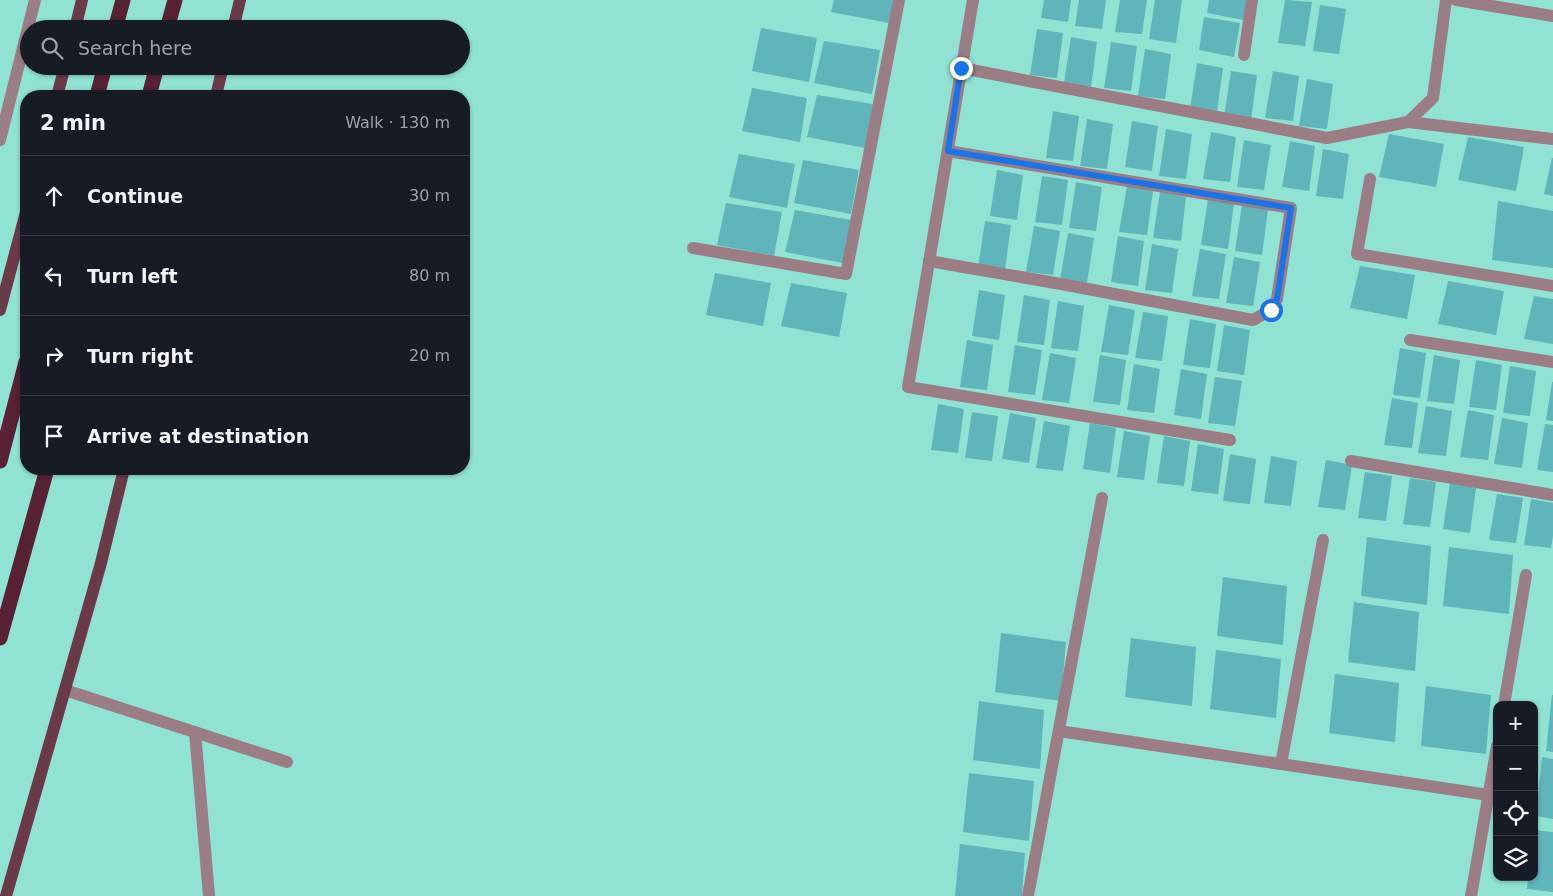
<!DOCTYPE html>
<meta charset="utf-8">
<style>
:root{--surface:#171b24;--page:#242831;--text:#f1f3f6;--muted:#9ea1a6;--line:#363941}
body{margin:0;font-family:"DejaVu Sans",sans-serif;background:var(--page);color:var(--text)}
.controls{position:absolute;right:15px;bottom:15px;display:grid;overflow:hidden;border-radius:10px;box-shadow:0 1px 4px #0004}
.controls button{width:45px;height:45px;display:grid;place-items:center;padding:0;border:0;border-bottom:1px solid var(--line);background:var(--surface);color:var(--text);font:25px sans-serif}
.stop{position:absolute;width:15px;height:15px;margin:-11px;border:4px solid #1a73e8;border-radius:50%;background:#fff}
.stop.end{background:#1a73e8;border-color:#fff;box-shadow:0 1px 5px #0008}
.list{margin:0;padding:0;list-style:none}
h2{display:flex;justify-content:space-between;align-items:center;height:65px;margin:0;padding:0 20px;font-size:21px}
h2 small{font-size:16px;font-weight:400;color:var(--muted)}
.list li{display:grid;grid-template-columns:32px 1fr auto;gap:15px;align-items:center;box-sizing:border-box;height:80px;padding:0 20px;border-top:1px solid var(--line)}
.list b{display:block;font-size:19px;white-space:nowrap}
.list em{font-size:16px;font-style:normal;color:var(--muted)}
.icon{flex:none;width:28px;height:28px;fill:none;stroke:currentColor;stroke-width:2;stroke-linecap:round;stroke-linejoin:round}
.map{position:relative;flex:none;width:1553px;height:896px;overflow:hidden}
.search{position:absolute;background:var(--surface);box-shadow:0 1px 4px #0004;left:20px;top:20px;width:450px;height:55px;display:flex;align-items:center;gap:12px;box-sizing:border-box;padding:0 18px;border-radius:28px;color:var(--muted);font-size:19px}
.panel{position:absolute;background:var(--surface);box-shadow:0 1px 4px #0004;left:20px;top:90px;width:450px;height:385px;border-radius:20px}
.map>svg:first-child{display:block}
.building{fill:#5fb5ba}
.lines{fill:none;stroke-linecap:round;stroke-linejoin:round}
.minor{stroke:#9b7e85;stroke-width:12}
.major{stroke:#6a3a49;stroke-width:12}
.highway{stroke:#582134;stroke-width:15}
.route{stroke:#1a73e8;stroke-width:6}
</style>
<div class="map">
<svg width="1553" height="896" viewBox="0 0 1553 896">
<rect width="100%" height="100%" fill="#90e2d3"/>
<g class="building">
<polygon points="834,0 893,0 889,23 831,12"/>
<polygon points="1044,0 1071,0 1068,22 1041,18"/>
<polygon points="1079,0 1106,0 1102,29 1075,26"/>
<polygon points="1120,0 1147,0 1142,34 1115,32"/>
<polygon points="1155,0 1182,0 1176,43 1149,39"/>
<polygon points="1209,0 1247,0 1243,20 1207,13"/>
<polygon points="1285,0 1312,2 1305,46 1278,43"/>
<polygon points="1320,5 1346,9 1339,54 1313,51"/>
<polygon points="1204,17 1240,23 1234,57 1199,50"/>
<polygon points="761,28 817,38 809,82 752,71"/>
<polygon points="1037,29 1063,33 1057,78 1030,75"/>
<polygon points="1071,37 1097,42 1091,87 1064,83"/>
<polygon points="824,41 880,50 872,94 814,83"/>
<polygon points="1111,42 1137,46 1131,91 1104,88"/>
<polygon points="1145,49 1171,54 1165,99 1138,96"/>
<polygon points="1197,63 1223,68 1217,112 1190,109"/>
<polygon points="1231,71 1257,75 1251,120 1224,117"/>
<polygon points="1273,71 1299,76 1293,121 1265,118"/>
<polygon points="1307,79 1333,84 1327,129 1299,126"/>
<polygon points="752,88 807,98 800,142 742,131"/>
<polygon points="817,95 873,104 865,148 807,137"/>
<polygon points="1053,111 1079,116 1073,161 1046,158"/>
<polygon points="1087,119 1113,124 1107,169 1080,166"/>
<polygon points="1132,121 1158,126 1152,171 1125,167"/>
<polygon points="1166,129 1192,134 1186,179 1159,176"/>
<polygon points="1211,132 1236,137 1230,182 1203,179"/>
<polygon points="1389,134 1444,144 1436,187 1379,177"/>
<polygon points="1468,137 1524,147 1516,191 1458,180"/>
<polygon points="1244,140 1271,145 1264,190 1237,187"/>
<polygon points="1290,141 1315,146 1309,191 1282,187"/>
<polygon points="1323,149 1349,154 1343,199 1316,196"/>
<polygon points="739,154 795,164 787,208 729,197"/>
<polygon points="1552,158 1553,158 1553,196 1544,194"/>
<polygon points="803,160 859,170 851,214 794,203"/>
<polygon points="997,170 1023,175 1017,220 990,216"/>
<polygon points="1042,176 1068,180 1062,225 1035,222"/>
<polygon points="1076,182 1102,187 1096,231 1069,228"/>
<polygon points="1127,186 1153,191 1147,235 1119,232"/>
<polygon points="1160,192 1186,197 1181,241 1153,238"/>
<polygon points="1208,199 1234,204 1228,249 1201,245"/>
<polygon points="1498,201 1553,211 1553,268 1492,260"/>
<polygon points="726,203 782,212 774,256 717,245"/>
<polygon points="1242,205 1268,210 1262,255 1235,251"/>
<polygon points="795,210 851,220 843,263 785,252"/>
<polygon points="985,221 1011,225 1005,270 978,267"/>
<polygon points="1034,226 1060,231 1053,275 1026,272"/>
<polygon points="1068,233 1094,238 1087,283 1060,280"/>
<polygon points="1118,236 1144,241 1138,286 1111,282"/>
<polygon points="1152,244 1178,249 1172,293 1145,290"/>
<polygon points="1200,249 1226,254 1219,299 1192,296"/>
<polygon points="1234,257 1260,262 1253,306 1226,303"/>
<polygon points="1360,266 1415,275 1407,319 1350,308"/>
<polygon points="715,273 771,283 763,326 706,315"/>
<polygon points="1448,281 1504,291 1496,335 1438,324"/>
<polygon points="791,283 847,293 839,337 781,326"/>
<polygon points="979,290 1005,295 999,340 972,336"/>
<polygon points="1024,295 1050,300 1044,345 1017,342"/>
<polygon points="1534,296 1553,299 1553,344 1524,339"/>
<polygon points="1058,301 1084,306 1078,351 1051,348"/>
<polygon points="1109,305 1135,310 1128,355 1101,352"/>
<polygon points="1143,312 1168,316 1162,361 1135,358"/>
<polygon points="1190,319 1216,324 1210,368 1183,365"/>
<polygon points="1224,325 1250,330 1244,375 1217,371"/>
<polygon points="967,340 993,345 987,390 960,387"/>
<polygon points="1015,345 1042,350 1035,395 1008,392"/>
<polygon points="1400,348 1426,353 1420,398 1393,395"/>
<polygon points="1050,353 1076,358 1069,403 1042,400"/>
<polygon points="1100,355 1126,360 1120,405 1093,402"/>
<polygon points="1434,355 1460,360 1454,404 1427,401"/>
<polygon points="1476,360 1502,365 1496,410 1469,407"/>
<polygon points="1134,364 1160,369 1154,413 1127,410"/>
<polygon points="1510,366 1536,371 1530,416 1503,413"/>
<polygon points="1181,369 1207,374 1201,419 1174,415"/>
<polygon points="1215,377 1242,381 1235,426 1208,423"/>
<polygon points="1552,382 1553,382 1553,421 1546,420"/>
<polygon points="1392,398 1418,403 1412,448 1384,445"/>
<polygon points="938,404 964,409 958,453 931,450"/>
<polygon points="1426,406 1452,411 1446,456 1418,453"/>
<polygon points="1468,410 1494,415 1488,460 1460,457"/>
<polygon points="972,412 998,416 992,461 965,458"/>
<polygon points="1010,413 1036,418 1029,463 1002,459"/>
<polygon points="1502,418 1528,423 1522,468 1494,464"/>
<polygon points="1044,421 1070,426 1063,471 1036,468"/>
<polygon points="1090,423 1116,428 1110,473 1083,469"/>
<polygon points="1545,424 1553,425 1553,472 1537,470"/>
<polygon points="1124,431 1150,436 1144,480 1117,477"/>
<polygon points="1164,436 1190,441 1184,486 1157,483"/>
<polygon points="1198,444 1224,449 1218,494 1191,491"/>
<polygon points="1230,454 1256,459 1250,504 1223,501"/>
<polygon points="1271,456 1297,461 1291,506 1264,503"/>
<polygon points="1326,460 1352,465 1345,510 1318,507"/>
<polygon points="1365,472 1392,476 1386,521 1358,518"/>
<polygon points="1410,478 1436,482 1430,527 1403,524"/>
<polygon points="1450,483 1476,488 1470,533 1443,529"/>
<polygon points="1497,494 1523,498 1516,543 1489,540"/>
<polygon points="1531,499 1553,503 1553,536 1551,548 1524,545"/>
<polygon points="1367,537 1431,546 1427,605 1361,596"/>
<polygon points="1449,547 1513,555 1509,614 1443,606"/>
<polygon points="1223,577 1287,586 1283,645 1217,636"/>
<polygon points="1354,602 1419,612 1415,671 1348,662"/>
<polygon points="1001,633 1066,642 1061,701 995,692"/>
<polygon points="1131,638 1196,647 1192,706 1125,697"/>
<polygon points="1216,650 1281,659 1276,718 1210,709"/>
<polygon points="1335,674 1399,683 1395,742 1329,733"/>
<polygon points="1426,686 1491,695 1486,754 1421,746"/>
<polygon points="1552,695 1553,695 1553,752 1546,751"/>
<polygon points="979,701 1044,710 1040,769 973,760"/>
<polygon points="1542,757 1553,759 1553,819 1536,816"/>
<polygon points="969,773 1034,781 1029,841 963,832"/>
<polygon points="1534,830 1553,832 1553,892 1527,889 1528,877 1534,877"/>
<polygon points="960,844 1025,853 1022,896 955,896"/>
</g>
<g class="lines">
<g class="minor">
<polyline points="973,0 908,387 1230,440"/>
<polyline points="1456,0 1553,16"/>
<polyline points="1244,55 1252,0"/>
<polyline points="961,68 1327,138 1408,122 1433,98 1446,0"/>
<polyline points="1408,122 1553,139"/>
<polyline points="0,140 35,0"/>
<polyline points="1370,179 1357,254 1553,286"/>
<polyline points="693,248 846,274 899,0"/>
<polyline points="929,261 1061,284 1253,320 1271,310 1277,299 1291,208 948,151"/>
<polyline points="1410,340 1553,362"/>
<polyline points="1351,461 1553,495"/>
<polyline points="65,690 287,762"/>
<polyline points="1504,705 1526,575"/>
<polyline points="1059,731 1489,795"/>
<polyline points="195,732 209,896"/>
<polyline points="1281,764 1323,540"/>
<polyline points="1028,896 1102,498"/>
<polyline points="1471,896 1497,746"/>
</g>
<g class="major">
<polyline points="75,29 82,0"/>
<polyline points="233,29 240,0"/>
<polyline points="57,96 65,66"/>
<polyline points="216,96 223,66"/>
<polyline points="0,310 26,212"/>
<polyline points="6,896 101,563 124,469"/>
</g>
<g class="highway">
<polyline points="115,29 123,0"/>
<polyline points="167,29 175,0"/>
<polyline points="97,96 105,66"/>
<polyline points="149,96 157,66"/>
<polyline points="0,461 26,362"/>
<polyline points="0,638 47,469"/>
</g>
</g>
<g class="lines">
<polyline class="route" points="961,68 948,151 1291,208 1277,299 1271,310"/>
</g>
</svg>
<div class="controls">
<button>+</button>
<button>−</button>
<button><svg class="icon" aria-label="locate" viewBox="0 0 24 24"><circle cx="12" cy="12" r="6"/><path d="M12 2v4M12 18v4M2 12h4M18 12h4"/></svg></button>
<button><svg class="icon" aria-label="layers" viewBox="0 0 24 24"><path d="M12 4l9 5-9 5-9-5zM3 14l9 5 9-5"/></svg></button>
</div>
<div class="stop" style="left:1271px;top:310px"></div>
<div class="stop end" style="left:961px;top:68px"></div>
<div class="search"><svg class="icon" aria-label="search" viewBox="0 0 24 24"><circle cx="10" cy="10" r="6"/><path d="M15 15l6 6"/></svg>Search here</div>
<section class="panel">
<h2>2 min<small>Walk · 130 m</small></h2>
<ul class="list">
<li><svg class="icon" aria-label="ahead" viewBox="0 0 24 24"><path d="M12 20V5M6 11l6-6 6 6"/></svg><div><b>Continue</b></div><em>30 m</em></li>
<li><svg class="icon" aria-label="left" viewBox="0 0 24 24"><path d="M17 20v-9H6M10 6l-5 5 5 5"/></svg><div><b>Turn left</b></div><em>80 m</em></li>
<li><svg class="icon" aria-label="right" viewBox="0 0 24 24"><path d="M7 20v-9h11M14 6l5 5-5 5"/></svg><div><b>Turn right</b></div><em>20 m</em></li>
<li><svg class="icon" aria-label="arrive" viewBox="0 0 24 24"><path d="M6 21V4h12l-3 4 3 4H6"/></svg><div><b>Arrive at destination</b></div></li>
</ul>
</section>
</div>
